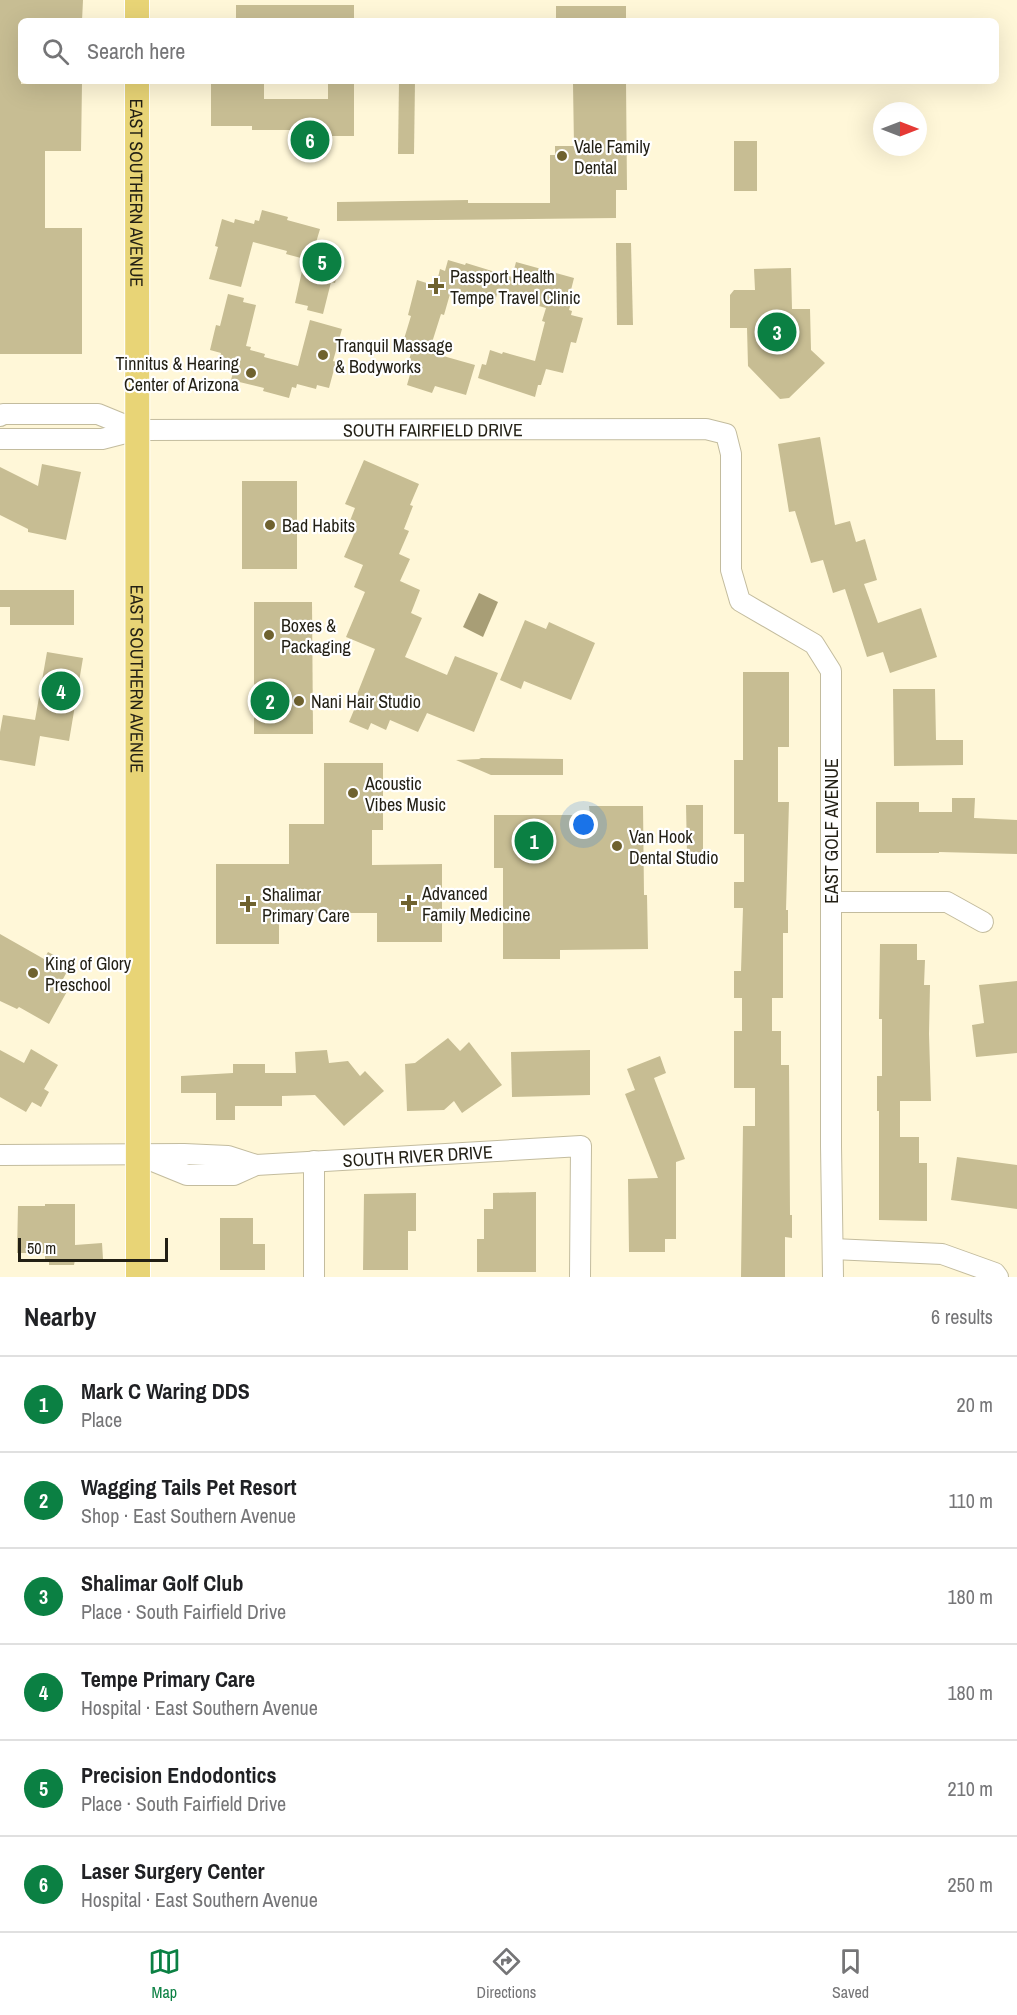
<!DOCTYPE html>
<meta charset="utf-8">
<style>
:root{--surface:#fff;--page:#f2f2f2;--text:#202124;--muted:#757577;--line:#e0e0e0;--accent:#0b8043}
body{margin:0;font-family:"Archivo Narrow",sans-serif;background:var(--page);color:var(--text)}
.compass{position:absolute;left:873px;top:102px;width:54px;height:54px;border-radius:50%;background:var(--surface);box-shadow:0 6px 24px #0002;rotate:90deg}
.scale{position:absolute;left:18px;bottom:15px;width:150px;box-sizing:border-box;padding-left:6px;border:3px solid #221f14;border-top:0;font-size:16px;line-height:21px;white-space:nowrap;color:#221f14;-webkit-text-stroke:4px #fff;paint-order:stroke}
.you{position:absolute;left:584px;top:825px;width:21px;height:21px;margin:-15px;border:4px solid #fff;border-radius:50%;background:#1a73e8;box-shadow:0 0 0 9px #1a73e833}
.badge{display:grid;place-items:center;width:39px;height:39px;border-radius:50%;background:var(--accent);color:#fff;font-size:20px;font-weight:700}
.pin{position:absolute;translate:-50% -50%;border:3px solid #fff;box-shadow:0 2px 6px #0006}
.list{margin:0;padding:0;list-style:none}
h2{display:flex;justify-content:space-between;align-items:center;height:78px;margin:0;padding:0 24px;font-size:26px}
h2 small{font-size:20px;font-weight:400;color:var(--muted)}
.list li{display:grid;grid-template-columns:39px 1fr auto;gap:18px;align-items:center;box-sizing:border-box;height:96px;padding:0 24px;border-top:2px solid var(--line)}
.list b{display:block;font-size:22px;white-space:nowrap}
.list p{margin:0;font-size:20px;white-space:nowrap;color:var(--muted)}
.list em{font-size:20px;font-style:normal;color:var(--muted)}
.icon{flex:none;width:33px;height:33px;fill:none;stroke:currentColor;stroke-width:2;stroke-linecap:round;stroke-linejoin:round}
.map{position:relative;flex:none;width:1017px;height:1277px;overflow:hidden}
.search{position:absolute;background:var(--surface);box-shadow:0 6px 24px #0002;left:18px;right:18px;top:18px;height:66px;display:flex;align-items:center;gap:15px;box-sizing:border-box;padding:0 21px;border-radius:9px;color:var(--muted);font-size:22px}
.sheet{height:654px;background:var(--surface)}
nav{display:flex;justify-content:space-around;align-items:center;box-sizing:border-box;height:84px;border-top:2px solid var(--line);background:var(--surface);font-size:16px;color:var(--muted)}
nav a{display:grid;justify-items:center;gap:3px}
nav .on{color:var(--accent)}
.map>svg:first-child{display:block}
.water{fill:#a89e76}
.building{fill:#c7bd93}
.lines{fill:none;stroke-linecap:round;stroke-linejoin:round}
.minor-casing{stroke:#c3bc9e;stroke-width:22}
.major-casing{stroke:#fff;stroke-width:26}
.minor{stroke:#fff;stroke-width:20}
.major{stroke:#e8d476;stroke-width:24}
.poi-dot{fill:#6f622f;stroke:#fff;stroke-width:2}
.labels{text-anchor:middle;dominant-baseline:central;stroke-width:4.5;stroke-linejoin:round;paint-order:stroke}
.poi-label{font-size:18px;fill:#221f14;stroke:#fff;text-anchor:start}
.street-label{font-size:18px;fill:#221f14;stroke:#fff}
</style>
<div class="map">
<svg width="1017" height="1277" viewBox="0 0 1017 1277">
<rect width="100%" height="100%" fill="#fff7d8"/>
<polygon class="water" points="479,593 498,602 483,637 463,627"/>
<g class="building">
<polygon points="0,0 83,0 82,21 21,21 21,84 82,83 81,151 45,151 45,228 82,228 82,354 0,354"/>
<rect x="236" y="5" width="118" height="16"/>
<rect x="556" y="6" width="70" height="15"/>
<polygon points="211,81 264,81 264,99 328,99 328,81 354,81 354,136 315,136 315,132 306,132 306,130 252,130 252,126 211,126"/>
<polygon points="399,81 415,81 414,154 398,154"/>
<polygon points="579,81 626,81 627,190 616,190 616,218 337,221 337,202 468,200 468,203 550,203 550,155 555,155 555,146 574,146 573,84 579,84"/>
<rect x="734" y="141" width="23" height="50"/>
<polygon points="262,210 288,217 287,220 320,229 315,246 331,251 330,255 341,258 335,283 331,282 323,314 307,310 308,306 295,303 304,262 300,261 301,258 286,254 287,251 253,242 241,287 209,279 218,247 215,246 222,219 234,223 235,219 254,224 255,220 259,221"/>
<polygon points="616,243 631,243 633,325 617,325"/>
<polygon points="448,260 465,265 466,263 512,277 516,262 574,278 571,290 574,291 569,310 572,311 571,315 583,318 576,343 571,342 563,373 546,369 541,385 538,385 535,397 478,378 482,364 486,365 490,350 502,354 503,352 535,361 545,322 542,321 546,308 497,294 494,305 483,302 482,304 450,294 444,315 441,314 429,352 475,365 466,395 435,386 432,393 407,385 411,371 406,370 412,350 409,349 411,342 404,339 411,316 408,315 417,280 436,286 440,269 445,271"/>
<polygon points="791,268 792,309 810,309 811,350 825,363 789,398 780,399 748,366 747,328 730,328 730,295 734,290 755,290 754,269"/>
<polygon points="228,294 244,298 243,302 256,305 246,346 251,347 250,350 265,354 264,357 298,366 310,320 342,329 333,361 336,362 329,388 317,385 316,389 297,384 296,388 292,387 289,398 263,391 264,388 231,380 236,361 220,357 221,353 210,350 216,325 220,326"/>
<polygon points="820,437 835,525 850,521 856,542 865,539 877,580 864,584 878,623 921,608 937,657 890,673 883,652 867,657 845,589 833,593 823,560 811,563 795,511 789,512 778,444"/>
<polygon points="364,460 419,484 410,505 413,506 404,529 409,531 399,554 410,559 400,581 420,590 411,613 422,618 405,657 447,675 455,656 498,673 474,732 427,713 418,732 390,720 386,730 371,723 368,730 349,722 359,698 356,697 375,649 346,637 365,592 354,587 363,565 344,557 354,534 346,531 355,508 345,504"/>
<polygon points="42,464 81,472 66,540 28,532 28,529 0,515 0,467 38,486"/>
<rect x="242" y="481" width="55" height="88"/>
<polygon points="0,590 74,590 74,625 10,625 10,607 0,607"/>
<polygon points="254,602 312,602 313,734 254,734"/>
<polygon points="525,620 546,629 549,622 595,643 571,700 524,681 521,689 500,680"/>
<polygon points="47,652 83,658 69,741 40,736 35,766 0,760 0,732 3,715 35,720"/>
<polygon points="743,672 789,672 789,747 778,747 778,802 789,802 786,910 788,910 788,933 783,933 783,998 772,998 772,1031 781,1031 781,1065 789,1065 790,1215 792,1215 792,1238 785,1237 785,1277 741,1277 743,1126 755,1126 755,1088 734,1088 734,1031 742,1031 742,998 734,998 734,971 741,971 743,908 734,908 734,882 744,882 744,834 734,834 734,760 743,760"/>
<polygon points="893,689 935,689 936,740 963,740 963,765 894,766"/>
<polygon points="479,758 563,759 563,775 491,775 456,760 481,759"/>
<polygon points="324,763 383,763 383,830 372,830 372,865 442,864 442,942 377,942 377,913 279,913 279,944 216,944 216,864 289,864 289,824 324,824"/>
<polygon points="952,798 975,798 974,818 1017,820 1017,854 939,852 939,853 876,853 876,802 919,802 919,812 952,812"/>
<polygon points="686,805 703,805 703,854 687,854"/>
<polygon points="589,806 643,806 644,895 647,895 648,949 560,950 560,959 503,959 503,868 494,868 494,815 590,815"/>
<polygon points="0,934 44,959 48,952 71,964 62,981 70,986 49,1024 19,1007 17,1009 0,1001"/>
<polygon points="880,944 917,944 917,960 925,960 924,985 930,985 929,1034 931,1101 900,1101 900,1137 919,1137 919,1163 927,1163 927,1221 879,1220 879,1111 877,1111 877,1076 882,1076 882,1019 879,1019"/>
<polygon points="1017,981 1017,1053 976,1057 972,1025 984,1023 979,985"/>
<polygon points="448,1038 460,1051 469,1042 502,1085 462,1113 454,1101 444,1110 407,1111 405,1064 415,1063"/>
<polygon points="31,1049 58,1065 44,1089 49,1092 41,1107 32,1102 26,1112 0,1097 0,1050 24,1063"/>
<polygon points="327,1050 329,1063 348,1061 360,1076 365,1071 384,1091 344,1126 315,1095 282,1096 282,1106 235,1106 235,1120 216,1120 216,1093 181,1093 181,1076 233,1073 233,1064 265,1064 265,1073 296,1073 295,1052"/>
<polygon points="590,1050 590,1095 512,1097 511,1052"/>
<polygon points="660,1056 666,1073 654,1078 685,1159 676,1162 676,1239 665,1239 665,1252 629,1252 628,1179 658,1178 625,1094 635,1090 627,1069"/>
<polygon points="957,1157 1017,1165 1017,1209 951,1200"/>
<polygon points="536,1192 536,1272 477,1272 477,1239 484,1239 484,1209 493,1209 493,1193"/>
<polygon points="416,1193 416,1231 408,1231 408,1270 363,1270 364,1194"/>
<polygon points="45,1204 75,1204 75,1245 102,1243 103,1259 75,1260 74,1265 49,1265 49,1262 45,1262 45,1253 17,1253 18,1206 45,1206"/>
<polygon points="220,1218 253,1218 253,1244 265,1244 265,1270 220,1270"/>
</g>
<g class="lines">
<g class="minor-casing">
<g id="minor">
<polyline points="0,416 3,414 98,414 137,430"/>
<path id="s1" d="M0,439H102L137,430L706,429L726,434L731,454V570L740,601L814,644L831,671V1146L833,1277"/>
<polyline points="831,902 947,902 983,922"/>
<polyline points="0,1155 184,1154 228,1156 256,1165"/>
<path id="s2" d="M138,1155L187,1175H234L256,1165L581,1146L580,1277"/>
<polyline points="314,1161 314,1277"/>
<polyline points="833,1249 942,1254 995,1273 998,1277"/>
</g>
</g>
<g class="major-casing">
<g id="major">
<polyline points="137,21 137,0"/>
<path id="s3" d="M137,81L138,1277"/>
</g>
</g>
<use href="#minor" class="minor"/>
<use href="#major" class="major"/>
</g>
<g class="poi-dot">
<circle cx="562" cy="156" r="6"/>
<path d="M433 277h6v6h6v6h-6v6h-6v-6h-6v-6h6z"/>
<circle cx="323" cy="355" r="6"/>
<circle cx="251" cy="373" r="6"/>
<circle cx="270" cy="525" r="6"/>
<circle cx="269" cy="635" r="6"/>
<circle cx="299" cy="701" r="6"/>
<circle cx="353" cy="793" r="6"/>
<circle cx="617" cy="846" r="6"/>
<path d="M406 894h6v6h6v6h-6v6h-6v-6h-6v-6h6z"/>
<path d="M245 895h6v6h6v6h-6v6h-6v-6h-6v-6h6z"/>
<circle cx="33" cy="973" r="6"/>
</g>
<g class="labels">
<g class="poi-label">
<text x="574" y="146">Vale Family<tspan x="574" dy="21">Dental</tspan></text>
<text x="450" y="276">Passport Health<tspan x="450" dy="21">Tempe Travel Clinic</tspan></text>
<text x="335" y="345">Tranquil Massage<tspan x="335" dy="21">&amp; Bodyworks</tspan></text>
<text x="239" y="363" text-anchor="end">Tinnitus &amp; Hearing<tspan x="239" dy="21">Center of Arizona</tspan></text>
<text x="282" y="525">Bad Habits</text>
<text x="281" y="625">Boxes &amp;<tspan x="281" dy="21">Packaging</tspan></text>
<text x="311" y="701">Nani Hair Studio</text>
<text x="365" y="783">Acoustic<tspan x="365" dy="21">Vibes Music</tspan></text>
<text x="629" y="836">Van Hook<tspan x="629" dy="21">Dental Studio</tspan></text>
<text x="422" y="893">Advanced<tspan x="422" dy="21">Family Medicine</tspan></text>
<text x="262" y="894">Shalimar<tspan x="262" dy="21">Primary Care</tspan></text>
<text x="45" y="963">King of Glory<tspan x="45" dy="21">Preschool</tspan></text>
</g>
<g class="street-label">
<text stroke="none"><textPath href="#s3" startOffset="112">EAST SOUTHERN AVENUE</textPath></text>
<text stroke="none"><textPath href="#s1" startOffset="434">SOUTH FAIRFIELD DRIVE</textPath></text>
<text stroke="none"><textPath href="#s3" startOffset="598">EAST SOUTHERN AVENUE</textPath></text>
<text transform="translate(831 831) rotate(-90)">EAST GOLF AVENUE</text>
<text stroke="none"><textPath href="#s2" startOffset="286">SOUTH RIVER DRIVE</textPath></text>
</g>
</g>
</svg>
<svg class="compass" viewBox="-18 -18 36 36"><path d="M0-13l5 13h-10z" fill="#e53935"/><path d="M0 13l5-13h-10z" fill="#757577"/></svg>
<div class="scale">50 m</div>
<div class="you"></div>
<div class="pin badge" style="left:534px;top:841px">1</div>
<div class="pin badge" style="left:270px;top:701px">2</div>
<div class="pin badge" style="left:777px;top:332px">3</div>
<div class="pin badge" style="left:61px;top:691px">4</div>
<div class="pin badge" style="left:322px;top:262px">5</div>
<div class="pin badge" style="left:310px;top:140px">6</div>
<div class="search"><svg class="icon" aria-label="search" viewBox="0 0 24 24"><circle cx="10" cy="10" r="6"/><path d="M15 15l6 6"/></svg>Search here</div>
</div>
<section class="sheet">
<h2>Nearby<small>6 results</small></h2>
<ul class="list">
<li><span class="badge">1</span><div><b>Mark C Waring DDS</b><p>Place</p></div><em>20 m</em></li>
<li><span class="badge">2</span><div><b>Wagging Tails Pet Resort</b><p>Shop · East Southern Avenue</p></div><em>110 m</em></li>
<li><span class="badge">3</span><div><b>Shalimar Golf Club</b><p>Place · South Fairfield Drive</p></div><em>180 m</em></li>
<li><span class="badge">4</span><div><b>Tempe Primary Care</b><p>Hospital · East Southern Avenue</p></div><em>180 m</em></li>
<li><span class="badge">5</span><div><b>Precision Endodontics</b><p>Place · South Fairfield Drive</p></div><em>210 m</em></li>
<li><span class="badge">6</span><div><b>Laser Surgery Center</b><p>Hospital · East Southern Avenue</p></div><em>250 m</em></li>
</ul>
</section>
<nav>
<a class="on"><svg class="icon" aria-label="map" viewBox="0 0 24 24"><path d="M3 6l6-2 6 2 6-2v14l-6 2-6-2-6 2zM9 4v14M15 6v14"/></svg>Map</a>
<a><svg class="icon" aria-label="directions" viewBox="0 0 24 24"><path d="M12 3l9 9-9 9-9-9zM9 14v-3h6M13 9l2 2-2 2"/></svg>Directions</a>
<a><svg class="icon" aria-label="saved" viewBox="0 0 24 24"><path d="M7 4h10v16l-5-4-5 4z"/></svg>Saved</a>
</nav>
